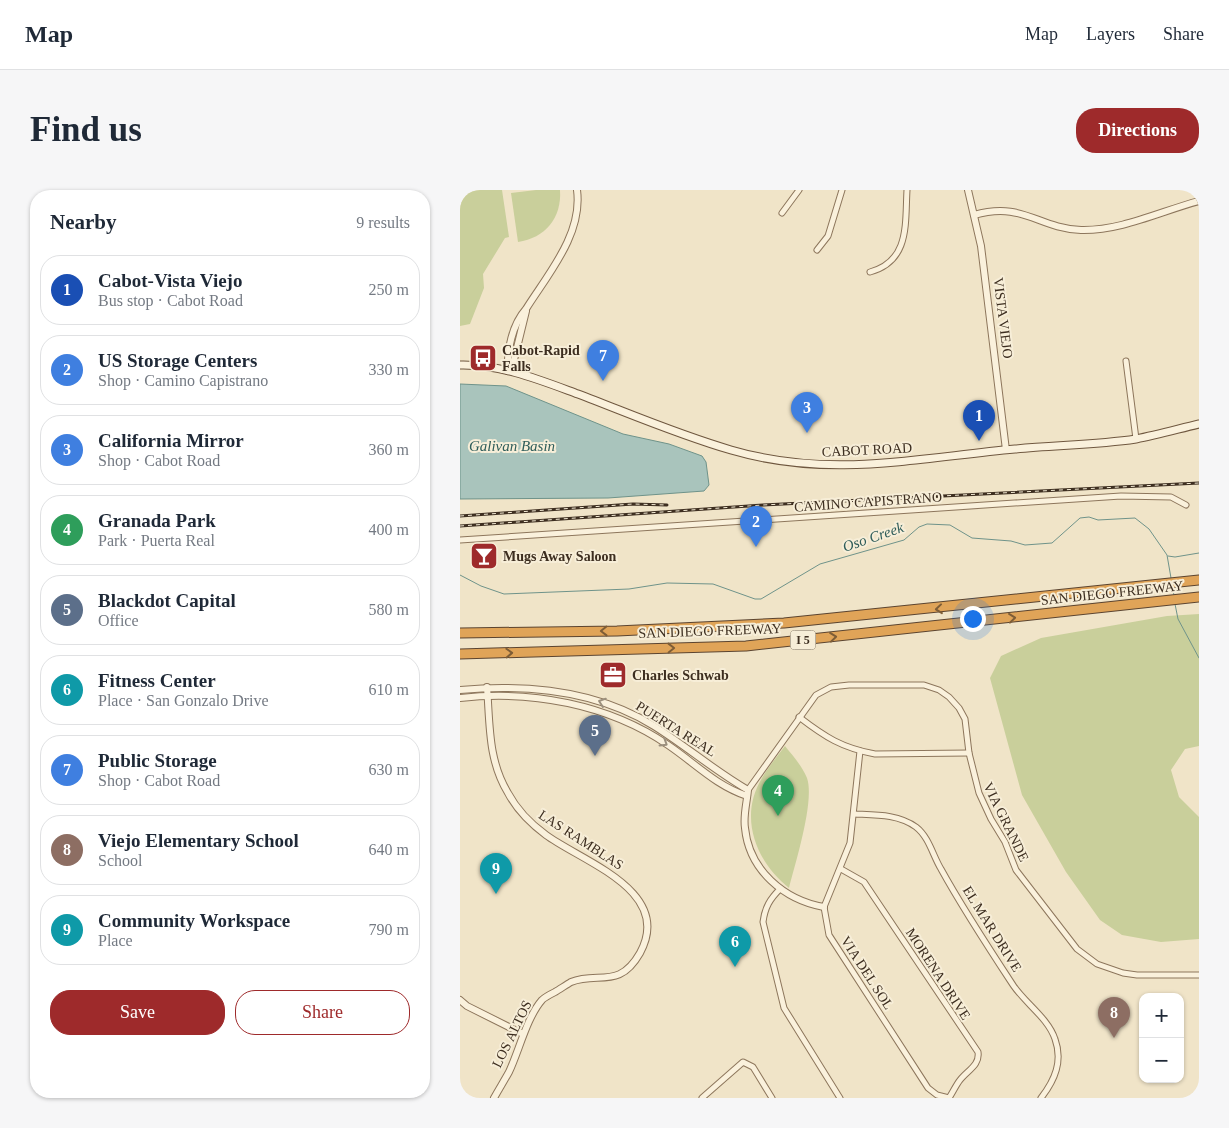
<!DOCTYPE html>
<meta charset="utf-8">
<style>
:root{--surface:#fff;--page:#f6f6f7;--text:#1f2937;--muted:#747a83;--line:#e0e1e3;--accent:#9e2a2b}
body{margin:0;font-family:"Times New Roman",serif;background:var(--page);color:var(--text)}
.controls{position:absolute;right:15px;bottom:15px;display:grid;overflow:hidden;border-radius:10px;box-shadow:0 1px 4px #0004}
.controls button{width:45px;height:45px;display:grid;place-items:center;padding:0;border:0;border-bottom:1px solid var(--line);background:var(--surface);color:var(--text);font:25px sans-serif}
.you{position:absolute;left:512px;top:428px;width:18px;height:18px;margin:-12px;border:4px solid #fff;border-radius:50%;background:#1a73e8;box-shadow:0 0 0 8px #1a73e833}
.badge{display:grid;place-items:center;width:32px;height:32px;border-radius:50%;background:var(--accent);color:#fff;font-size:16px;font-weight:700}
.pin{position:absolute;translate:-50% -41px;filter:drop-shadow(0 1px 2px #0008)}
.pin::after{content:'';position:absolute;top:26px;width:18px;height:15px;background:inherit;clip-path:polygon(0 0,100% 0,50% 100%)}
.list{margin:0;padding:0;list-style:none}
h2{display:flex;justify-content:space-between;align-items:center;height:65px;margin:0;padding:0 20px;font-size:21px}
h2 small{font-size:16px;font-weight:400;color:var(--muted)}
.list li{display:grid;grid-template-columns:32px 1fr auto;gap:15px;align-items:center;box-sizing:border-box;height:70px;margin:0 10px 10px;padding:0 10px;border:1px solid var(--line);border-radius:20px}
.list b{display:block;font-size:19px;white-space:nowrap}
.list p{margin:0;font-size:16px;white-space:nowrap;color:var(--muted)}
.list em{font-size:16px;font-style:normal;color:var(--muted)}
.actions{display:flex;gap:10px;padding:15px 20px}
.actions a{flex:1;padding:11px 0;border:1px solid var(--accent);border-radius:20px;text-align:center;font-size:18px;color:var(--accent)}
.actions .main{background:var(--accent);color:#fff}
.map{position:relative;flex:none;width:739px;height:908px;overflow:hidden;border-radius:20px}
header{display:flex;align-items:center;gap:30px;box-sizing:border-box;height:70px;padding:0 25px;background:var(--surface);border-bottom:1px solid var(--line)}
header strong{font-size:24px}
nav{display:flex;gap:28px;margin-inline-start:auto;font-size:18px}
.intro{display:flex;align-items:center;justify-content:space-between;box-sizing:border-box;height:120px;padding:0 30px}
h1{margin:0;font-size:35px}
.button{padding:12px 22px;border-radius:20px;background:var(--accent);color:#fff;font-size:18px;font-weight:700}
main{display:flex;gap:30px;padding:0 30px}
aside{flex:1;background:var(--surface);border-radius:20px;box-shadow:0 1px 4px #0004}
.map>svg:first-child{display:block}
.green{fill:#c9cf9b}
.water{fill:#a9c4bc;stroke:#6f938a}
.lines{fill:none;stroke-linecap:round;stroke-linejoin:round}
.stream{stroke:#6f938a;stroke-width:1}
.minor-casing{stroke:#8d765c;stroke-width:7}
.tertiary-casing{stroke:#8d765c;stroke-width:8}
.secondary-casing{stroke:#6f573f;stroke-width:9}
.motorway-casing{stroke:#5b4430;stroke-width:11}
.minor{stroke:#faf1dc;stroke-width:5}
.tertiary{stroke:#faf1dc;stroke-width:6}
.secondary{stroke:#faf1dc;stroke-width:7}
.motorway{stroke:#e0a458;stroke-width:9}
.rail-casing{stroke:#3d2e20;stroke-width:3}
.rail{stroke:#f7eed8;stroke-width:1;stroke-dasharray:4;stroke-linecap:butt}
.oneway{stroke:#7e5d36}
.oneway2{stroke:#9c907e}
.labels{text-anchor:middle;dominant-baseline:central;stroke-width:4;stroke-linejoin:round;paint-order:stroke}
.shield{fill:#f7eed8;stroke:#756857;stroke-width:1}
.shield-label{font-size:12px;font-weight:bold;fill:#3d2e20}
.street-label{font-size:14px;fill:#3d2e20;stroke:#f7eed8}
.poi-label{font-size:14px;font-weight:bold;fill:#3d2e20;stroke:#f7eed8;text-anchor:start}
.water-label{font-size:15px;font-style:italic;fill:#2f5d5a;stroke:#f7eed8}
</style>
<header>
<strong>Map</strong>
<nav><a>Map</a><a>Layers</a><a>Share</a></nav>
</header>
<div class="intro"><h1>Find us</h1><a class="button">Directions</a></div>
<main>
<aside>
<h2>Nearby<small>9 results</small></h2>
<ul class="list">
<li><span class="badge" style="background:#1a4fb4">1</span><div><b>Cabot-Vista Viejo</b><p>Bus stop · Cabot Road</p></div><em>250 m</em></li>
<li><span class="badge" style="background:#3f7fe0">2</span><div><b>US Storage Centers</b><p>Shop · Camino Capistrano</p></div><em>330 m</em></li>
<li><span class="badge" style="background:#3f7fe0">3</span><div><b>California Mirror</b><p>Shop · Cabot Road</p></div><em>360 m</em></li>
<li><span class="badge" style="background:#2e9e5b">4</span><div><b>Granada Park</b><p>Park · Puerta Real</p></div><em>400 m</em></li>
<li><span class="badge" style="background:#5c6f8a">5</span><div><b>Blackdot Capital</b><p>Office</p></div><em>580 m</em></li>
<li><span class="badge" style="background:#0f9aa8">6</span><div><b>Fitness Center</b><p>Place · San Gonzalo Drive</p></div><em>610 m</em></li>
<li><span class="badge" style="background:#3f7fe0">7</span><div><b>Public Storage</b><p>Shop · Cabot Road</p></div><em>630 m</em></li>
<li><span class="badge" style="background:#8d6e63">8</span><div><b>Viejo Elementary School</b><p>School</p></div><em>640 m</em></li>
<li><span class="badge" style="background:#0f9aa8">9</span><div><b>Community Workspace</b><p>Place</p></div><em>790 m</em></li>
</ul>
<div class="actions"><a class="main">Save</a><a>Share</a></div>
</aside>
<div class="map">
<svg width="739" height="908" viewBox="0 0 739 908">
<rect width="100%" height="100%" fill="#f0e4c8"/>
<g class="green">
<polygon points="0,0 42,0 49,47 45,48 23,84 24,98 10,134 0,136"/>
<path d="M76,0H100C102,28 85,48 58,52L51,3Z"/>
<polygon points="739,424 739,556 725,559 711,580 719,607 739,627 739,749 701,752 662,745 640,730 606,682 562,605 530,488 541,466 581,448 707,426"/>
<path d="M325,556C333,566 342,576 347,588C355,611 335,674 329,698C296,672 278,627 302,588C308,577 317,567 325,556Z"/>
</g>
<polygon class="water" points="0,194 46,196 163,244 209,254 242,266 246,272 249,295 244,301 148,308 0,309"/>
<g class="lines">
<g class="stream">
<polyline points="708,366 715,367 739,363"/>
<polyline points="0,385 21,396 44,404 169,399 207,393 253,394 295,409 301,409 360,374 444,350 459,337 467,334 490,335 512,348 551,351 565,355 592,353 620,328 629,327 638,330 675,328 689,339 707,365 711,388"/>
<polyline points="712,397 714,405"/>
<polyline points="715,414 718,429 739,468"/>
</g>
<g class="minor-casing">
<g id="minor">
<polyline points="322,23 339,0"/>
<polyline points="357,60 368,46 382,0"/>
<path d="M410,82C450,71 445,34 447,0"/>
<polyline points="666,171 676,249"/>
<polyline points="0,350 661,306 711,307 726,315"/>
<path d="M339,527C365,547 382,558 415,564L509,563"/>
<polyline points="400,561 390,653 364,717 369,745 468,898 477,905 489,908"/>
<polyline points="288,600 356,505 371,497 389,495 464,495 479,500 489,507 499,518 505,529 509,563 519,603 531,629 545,652 556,680 617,759 637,774 663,783 677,785 739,785"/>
<path d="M394,624C415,625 438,624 456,637C469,647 473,666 481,679C503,719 528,757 553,795C565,813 588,828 595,849C603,871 595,890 581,908"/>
<path d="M381,679L404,692L518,862C520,875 508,880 500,890C496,895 493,902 489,908"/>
<path d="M320,699C310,709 305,717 303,732L324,818L380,908"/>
<polyline points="242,908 283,872 293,877 312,908"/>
</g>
</g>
<g class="tertiary-casing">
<g id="tertiary">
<polyline points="508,0 521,56 546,260"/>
<path d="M514,25C563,11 577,38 621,40C661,41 701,21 739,11"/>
<path d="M48,181C47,160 52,135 66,119C88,84 123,44 117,0"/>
<polyline points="48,181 52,178 66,121"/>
<path d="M27,497C30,535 28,570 48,603C57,620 71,634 86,645C123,672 214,701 180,763C159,800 138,781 111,792C106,795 100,799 95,802C91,804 85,807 82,810C67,827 59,861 49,882C44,891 39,899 34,908"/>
<path d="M0,500C67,494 136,500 194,536C226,556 255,581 288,600C287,612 283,626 285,638C289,680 324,710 364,717"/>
<path d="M0,508C71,500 148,514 208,555C236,574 255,595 287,606"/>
<polyline points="0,810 7,816 63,844"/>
</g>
</g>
<g class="secondary-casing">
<path id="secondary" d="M0,175C41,174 80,190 118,204C168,223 219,245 271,260C370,289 456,268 555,259C595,255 636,255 676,249C697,245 718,239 739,234"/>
</g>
<g class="motorway-casing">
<g id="motorway">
<polyline points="0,443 157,441 324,433 739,390"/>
<polyline points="0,464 286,456 739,407"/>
</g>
</g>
<use href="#minor" class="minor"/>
<use href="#tertiary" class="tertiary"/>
<use href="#secondary" class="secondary"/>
<use href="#motorway" class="motorway"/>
<g class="rail-casing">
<g id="rail">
<polyline points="0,326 173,314 207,315"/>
<polyline points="0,336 303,315 739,293"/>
</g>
</g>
<use href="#rail" class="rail"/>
</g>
<defs><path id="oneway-chevron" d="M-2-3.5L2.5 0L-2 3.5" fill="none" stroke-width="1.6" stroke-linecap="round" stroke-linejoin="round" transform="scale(1.25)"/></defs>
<g class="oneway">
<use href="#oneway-chevron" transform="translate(479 419) rotate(174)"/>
<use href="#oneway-chevron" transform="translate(552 428) rotate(-6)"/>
<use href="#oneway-chevron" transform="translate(144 441) rotate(179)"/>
<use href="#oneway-chevron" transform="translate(373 447) rotate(-6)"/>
<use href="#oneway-chevron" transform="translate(211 458) rotate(-1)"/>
<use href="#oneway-chevron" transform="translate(49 463) rotate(-2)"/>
</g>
<g class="oneway2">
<use href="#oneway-chevron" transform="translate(142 512) rotate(-161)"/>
<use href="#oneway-chevron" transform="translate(204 553) rotate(32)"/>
</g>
<defs>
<g id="bus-square" transform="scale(1.4375)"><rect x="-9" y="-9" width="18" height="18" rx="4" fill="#9e2a2b" stroke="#f7eed8"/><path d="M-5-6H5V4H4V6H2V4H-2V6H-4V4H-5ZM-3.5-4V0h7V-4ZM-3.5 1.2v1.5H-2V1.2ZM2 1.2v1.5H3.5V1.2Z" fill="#fff"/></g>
<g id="bar-square" transform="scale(1.4375)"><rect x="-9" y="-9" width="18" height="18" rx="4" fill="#9e2a2b" stroke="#f7eed8"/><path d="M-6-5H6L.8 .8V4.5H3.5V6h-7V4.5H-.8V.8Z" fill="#fff"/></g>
<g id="office-square" transform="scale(1.4375)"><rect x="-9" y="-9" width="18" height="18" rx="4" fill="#9e2a2b" stroke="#f7eed8"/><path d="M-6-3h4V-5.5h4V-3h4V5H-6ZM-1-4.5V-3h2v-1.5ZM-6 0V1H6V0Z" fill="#fff"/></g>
</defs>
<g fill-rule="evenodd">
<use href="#bus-square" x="23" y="168"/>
<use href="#bar-square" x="24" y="366"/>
<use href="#office-square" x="153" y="485"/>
</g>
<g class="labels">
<rect class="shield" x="330.5" y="440.5" width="25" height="19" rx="4"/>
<g class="shield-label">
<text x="343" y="450">I 5</text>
</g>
<g class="street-label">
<text transform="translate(543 128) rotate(83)">VISTA VIEJO</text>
<text transform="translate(407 260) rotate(-3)">CABOT ROAD</text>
<text transform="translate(408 312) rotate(-4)">CAMINO CAPISTRANO</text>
<text transform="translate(652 403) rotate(-6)">SAN DIEGO FREEWAY</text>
<text transform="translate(250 441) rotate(-2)">SAN DIEGO FREEWAY</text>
<text transform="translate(216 539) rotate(32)">PUERTA REAL</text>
<text transform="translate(546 632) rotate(64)">VIA GRANDE</text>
<text transform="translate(121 650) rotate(33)">LAS RAMBLAS</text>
<text transform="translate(532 739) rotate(58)">EL MAR DRIVE</text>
<text transform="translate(407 783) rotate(57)">VIA DEL SOL</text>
<text transform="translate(478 784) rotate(57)">MORENA DRIVE</text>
<text transform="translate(52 844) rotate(-64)">LOS ALTOS</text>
</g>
<g class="poi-label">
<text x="42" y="160">Cabot-Rapid<tspan x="42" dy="16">Falls</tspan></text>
<text x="43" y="366">Mugs Away Saloon</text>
<text x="172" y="485">Charles Schwab</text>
</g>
<g class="water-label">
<text x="52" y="256">Galivan Basin</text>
<text transform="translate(413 347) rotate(-19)">Oso Creek</text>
</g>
</g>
</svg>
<div class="controls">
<button>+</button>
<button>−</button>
</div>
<div class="you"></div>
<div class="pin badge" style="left:519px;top:251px;background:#1a4fb4">1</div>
<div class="pin badge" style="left:296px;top:357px;background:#3f7fe0">2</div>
<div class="pin badge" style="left:347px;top:243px;background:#3f7fe0">3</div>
<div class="pin badge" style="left:318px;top:626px;background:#2e9e5b">4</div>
<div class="pin badge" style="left:135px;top:566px;background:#5c6f8a">5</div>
<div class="pin badge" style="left:275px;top:777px;background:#0f9aa8">6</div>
<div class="pin badge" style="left:143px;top:191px;background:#3f7fe0">7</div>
<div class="pin badge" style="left:654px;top:848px;background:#8d6e63">8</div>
<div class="pin badge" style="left:36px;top:704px;background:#0f9aa8">9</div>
</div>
</main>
